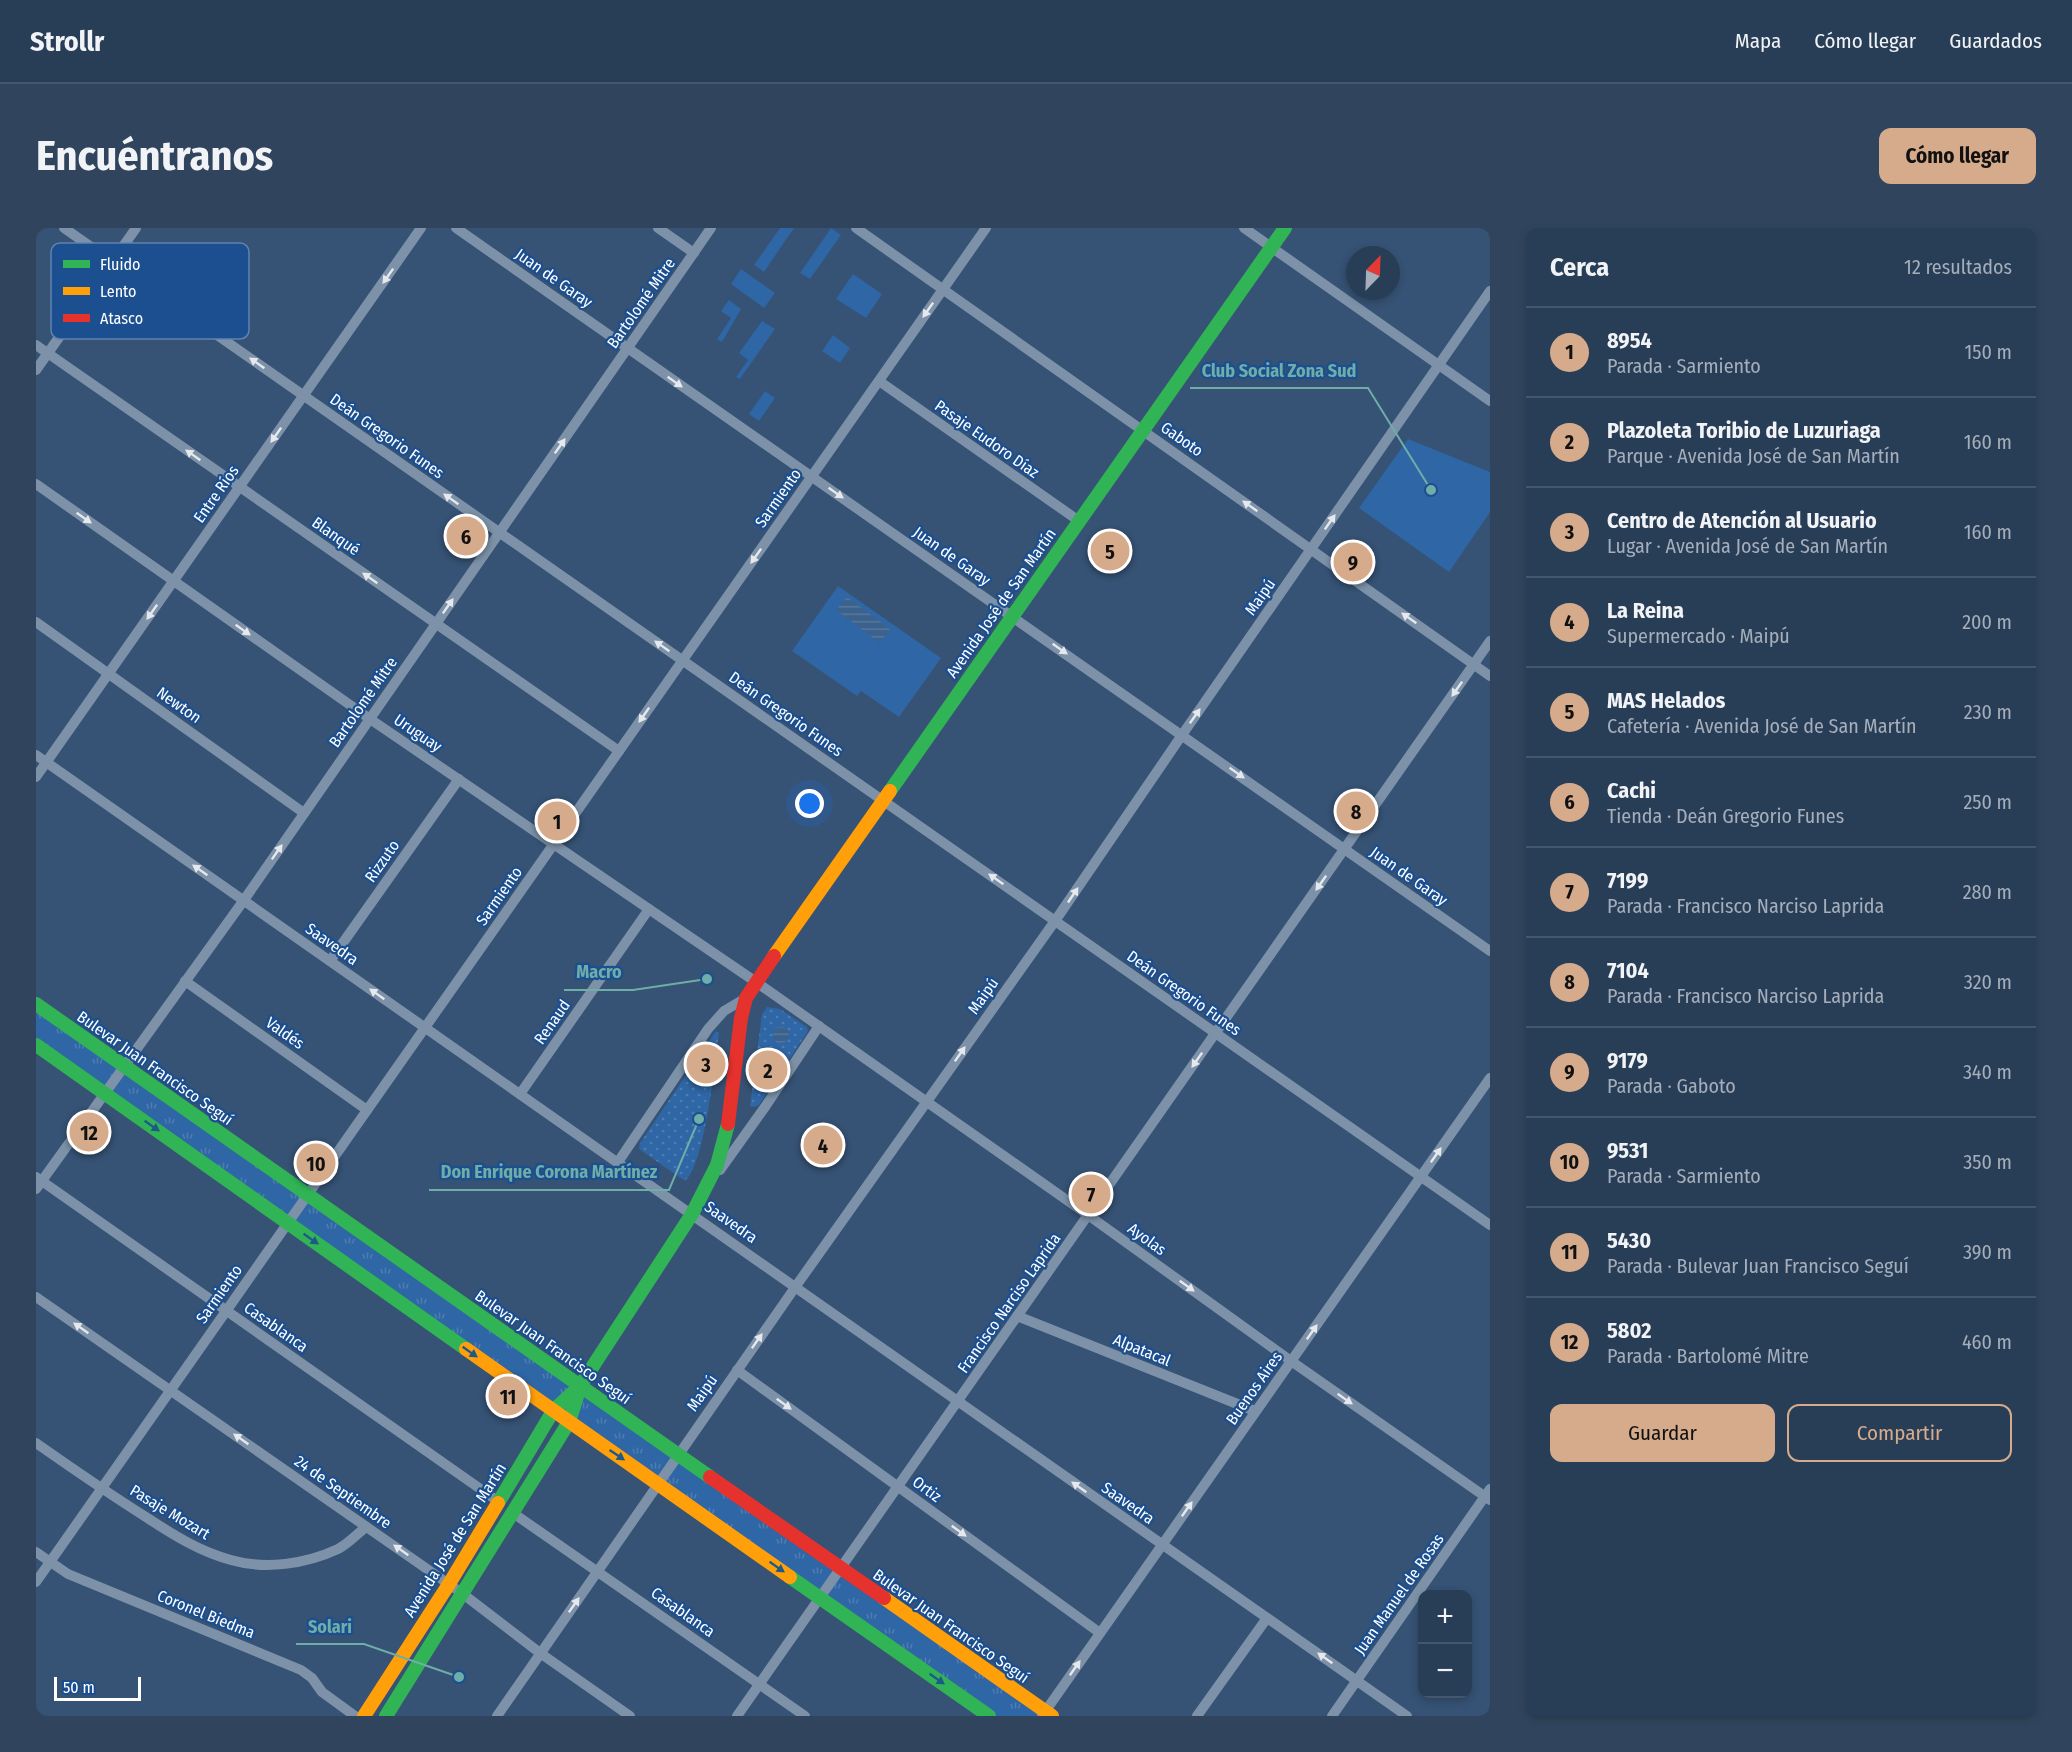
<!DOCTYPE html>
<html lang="es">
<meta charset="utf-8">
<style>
:root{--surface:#283e57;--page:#30455d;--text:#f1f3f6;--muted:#a5aeba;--line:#44576d;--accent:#d6ab8b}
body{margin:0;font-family:"Fira Sans Condensed",sans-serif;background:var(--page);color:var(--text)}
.controls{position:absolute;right:18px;bottom:18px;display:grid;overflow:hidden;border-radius:12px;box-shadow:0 3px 9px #0003}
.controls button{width:54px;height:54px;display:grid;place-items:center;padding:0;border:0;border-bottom:2px solid var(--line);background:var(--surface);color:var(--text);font:30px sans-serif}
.compass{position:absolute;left:1310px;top:18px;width:54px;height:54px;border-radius:50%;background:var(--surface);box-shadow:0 3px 9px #0003;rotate:23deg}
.scale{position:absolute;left:18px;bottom:15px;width:87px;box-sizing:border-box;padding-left:6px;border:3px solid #fff;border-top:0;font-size:16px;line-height:21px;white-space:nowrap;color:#fff;-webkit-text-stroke:4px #1b4f8f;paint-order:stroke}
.you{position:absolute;left:774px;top:576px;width:21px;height:21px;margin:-15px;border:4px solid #fff;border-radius:50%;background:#1a73e8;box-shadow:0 0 0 9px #1a73e833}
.badge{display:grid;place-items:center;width:39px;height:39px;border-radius:50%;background:var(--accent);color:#111;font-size:20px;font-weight:700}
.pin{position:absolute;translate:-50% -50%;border:3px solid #fff;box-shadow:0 2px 6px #0006}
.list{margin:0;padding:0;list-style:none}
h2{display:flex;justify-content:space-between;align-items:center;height:78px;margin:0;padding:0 24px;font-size:26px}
h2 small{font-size:20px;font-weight:400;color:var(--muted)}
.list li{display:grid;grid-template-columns:39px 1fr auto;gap:18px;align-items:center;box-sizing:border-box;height:90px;padding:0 24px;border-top:2px solid var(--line)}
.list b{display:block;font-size:22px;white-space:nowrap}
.list p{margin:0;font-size:20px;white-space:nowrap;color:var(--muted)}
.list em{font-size:20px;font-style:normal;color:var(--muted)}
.actions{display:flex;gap:12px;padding:18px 24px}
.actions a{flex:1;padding:14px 0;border:2px solid var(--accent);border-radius:12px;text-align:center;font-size:21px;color:var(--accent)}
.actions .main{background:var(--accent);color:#111}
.map{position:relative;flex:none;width:1454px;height:1488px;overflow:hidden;border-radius:12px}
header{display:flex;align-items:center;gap:36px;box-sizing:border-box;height:84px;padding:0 30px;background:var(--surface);border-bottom:2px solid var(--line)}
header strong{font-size:28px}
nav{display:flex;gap:33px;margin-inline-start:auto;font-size:21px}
.intro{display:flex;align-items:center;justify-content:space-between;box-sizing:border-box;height:144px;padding:0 36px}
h1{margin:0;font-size:42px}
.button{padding:15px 27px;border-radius:12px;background:var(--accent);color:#111;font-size:21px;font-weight:700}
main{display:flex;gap:36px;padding:0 36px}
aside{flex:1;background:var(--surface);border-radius:12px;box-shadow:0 3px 9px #0003}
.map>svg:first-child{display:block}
.grass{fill:url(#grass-tufts)}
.park{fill:url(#park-dots)}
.garden{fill:#2f66a5}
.water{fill:url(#water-rules)}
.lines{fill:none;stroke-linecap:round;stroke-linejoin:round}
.street{stroke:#7d92a8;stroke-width:10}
.fast{stroke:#30b455;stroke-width:14}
.slow{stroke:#ff9f0a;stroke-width:14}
.jam{stroke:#e5322d;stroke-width:14}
.oneway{fill:#e5e9ee}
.oneway2{fill:#1d5989}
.labels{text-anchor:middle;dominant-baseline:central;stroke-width:4.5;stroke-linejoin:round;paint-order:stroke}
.street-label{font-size:16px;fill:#fff;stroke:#1b4f8f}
.key{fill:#1b4f8f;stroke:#5f84b1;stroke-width:1.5}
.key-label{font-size:16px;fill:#fff}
.leader{fill:none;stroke:#6fada8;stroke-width:2}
.callout-dot{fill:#6fada8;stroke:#1b4f8f;stroke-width:2}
.callout-label{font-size:18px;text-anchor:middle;font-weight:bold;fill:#6fada8;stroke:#1b4f8f;stroke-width:4.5;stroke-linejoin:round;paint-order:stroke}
</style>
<header>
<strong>Strollr</strong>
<nav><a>Mapa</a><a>Cómo llegar</a><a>Guardados</a></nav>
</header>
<div class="intro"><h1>Encuéntranos</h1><a class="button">Cómo llegar</a></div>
<main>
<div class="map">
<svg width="1454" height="1488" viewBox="0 0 1454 1488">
<defs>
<pattern id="grass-tufts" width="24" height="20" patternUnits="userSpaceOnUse" patternTransform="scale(1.5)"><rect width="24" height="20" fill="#2f66a5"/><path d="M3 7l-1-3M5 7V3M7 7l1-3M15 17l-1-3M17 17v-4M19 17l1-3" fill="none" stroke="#4e7db2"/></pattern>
<pattern id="park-dots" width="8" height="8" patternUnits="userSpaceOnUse" patternTransform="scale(1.5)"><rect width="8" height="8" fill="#2f66a5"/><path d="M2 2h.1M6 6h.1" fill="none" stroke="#4e7db2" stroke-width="1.8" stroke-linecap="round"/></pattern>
<pattern id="water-rules" width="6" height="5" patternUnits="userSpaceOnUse" patternTransform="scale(1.5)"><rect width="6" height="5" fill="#3b618d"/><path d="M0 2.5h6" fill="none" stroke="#58799e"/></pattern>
</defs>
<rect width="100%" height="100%" fill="#365274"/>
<polygon class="grass" points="0,776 1016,1488 953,1488 0,817"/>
<g class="park">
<polygon points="731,779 744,781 771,799 772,803 723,877 718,879 714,878 726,786"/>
<path d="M680,803L683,805C679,833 669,937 649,953L603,921L604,915Z"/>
</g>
<g class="garden">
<polygon points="744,0 758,0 728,44 718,37"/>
<polygon points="795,0 805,7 774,51 764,45"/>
<polygon points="705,41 739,65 728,80 695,56"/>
<polygon points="817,46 846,66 830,90 800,71"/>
<polygon points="693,72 705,81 686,114 681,111 695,90 685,83"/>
<polygon points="726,93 739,101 704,151 700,149 712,132 703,125"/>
<polygon points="797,107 814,120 804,135 786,123"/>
<polygon points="729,163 739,170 723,193 713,186"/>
<polygon points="1372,211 1454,244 1454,284 1413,344 1323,280"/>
<polygon points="802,358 905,430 863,489 825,463 821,468 756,423"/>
</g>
<g class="water">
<polygon points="811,369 854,401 844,415 800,382"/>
<circle cx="745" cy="807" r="8"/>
</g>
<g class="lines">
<g class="street">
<polyline points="28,0 1454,997"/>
<polyline points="420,0 1454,723"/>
<polyline points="622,0 658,25"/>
<polyline points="820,0 1454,448"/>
<polyline points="1208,0 1454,173"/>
<polyline points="0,117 583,523"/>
<polyline points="0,142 100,0"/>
<polyline points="843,153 1043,293"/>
<polyline points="0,256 334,491 720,754 1052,987 1255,1133 1454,1272"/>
<polyline points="0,394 268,585"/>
<polyline points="0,527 1371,1488"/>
<polyline points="0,549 385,0"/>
<polyline points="294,733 423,551"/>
<polyline points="149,753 331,882"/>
<polyline points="484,866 613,681"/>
<polyline points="582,934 672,801 688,783 710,770"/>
<polyline points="684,942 729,879 783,798"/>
<polyline points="0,949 463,1274"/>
<polyline points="0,961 208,672 675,0"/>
<polyline points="0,1069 427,1366 504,1425 594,1488"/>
<polyline points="981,1088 1219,1183"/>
<polyline points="701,1142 1064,1405"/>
<path d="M0,1215C37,1241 75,1267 113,1291C139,1308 165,1324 195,1332C229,1342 270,1336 302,1321C312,1316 321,1306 330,1299"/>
<polyline points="477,1285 769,1488"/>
<polyline points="0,1324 32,1346 265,1442 276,1450 286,1464 319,1488"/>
<polyline points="0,1354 950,0"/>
<polyline points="461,1488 760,1058 1019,693 1146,507 1454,63"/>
<polyline points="701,1488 1454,413"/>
<polyline points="1006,1488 1454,850"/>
<polyline points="1161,1488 1231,1390"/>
<polyline points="1296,1488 1454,1261"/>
</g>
<g class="fast">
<polyline points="854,563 1249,0"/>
<polyline points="0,776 674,1249"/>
<polyline points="0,817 430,1121"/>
<polyline points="462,1275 517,1183 544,1158 656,986 681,937 692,896"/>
<polyline points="754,1349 953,1488"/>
<polyline points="350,1488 533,1194 544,1159"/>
</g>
<g class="slow">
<polyline points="738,728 854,563"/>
<polyline points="430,1121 754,1349"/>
<polyline points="848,1370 1016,1488"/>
<polyline points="328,1488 413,1356 462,1275"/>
</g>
<g class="jam">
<polyline points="692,896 705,790 710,770 738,728"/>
<polyline points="674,1249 848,1370"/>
</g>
</g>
<defs><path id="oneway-solid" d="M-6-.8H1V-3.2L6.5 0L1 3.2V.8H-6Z" transform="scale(1.5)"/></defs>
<g class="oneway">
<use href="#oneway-solid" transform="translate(352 48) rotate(125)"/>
<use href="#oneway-solid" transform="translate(892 82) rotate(125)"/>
<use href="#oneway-solid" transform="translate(221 135) rotate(-145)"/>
<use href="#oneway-solid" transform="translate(639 154) rotate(35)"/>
<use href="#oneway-solid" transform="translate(240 207) rotate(125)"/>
<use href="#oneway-solid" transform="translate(524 218) rotate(-55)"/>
<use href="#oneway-solid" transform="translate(157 227) rotate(-145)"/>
<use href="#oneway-solid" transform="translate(800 265) rotate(35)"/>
<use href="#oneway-solid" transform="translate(415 271) rotate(-145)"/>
<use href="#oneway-solid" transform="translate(1214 278) rotate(-145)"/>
<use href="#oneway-solid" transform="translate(48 290) rotate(35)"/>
<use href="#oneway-solid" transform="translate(1294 294) rotate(-55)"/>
<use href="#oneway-solid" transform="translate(720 328) rotate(125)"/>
<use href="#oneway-solid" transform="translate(334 350) rotate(-145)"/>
<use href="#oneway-solid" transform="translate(412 378) rotate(-55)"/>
<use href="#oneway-solid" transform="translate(116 384) rotate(125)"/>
<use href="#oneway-solid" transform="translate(1373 390) rotate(-145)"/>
<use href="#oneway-solid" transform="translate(207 402) rotate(35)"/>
<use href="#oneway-solid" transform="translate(626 418) rotate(-145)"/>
<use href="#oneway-solid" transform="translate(1024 421) rotate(35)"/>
<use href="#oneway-solid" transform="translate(1421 461) rotate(125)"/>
<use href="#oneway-solid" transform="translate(608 487) rotate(125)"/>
<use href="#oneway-solid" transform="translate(1159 488) rotate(-55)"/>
<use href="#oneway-solid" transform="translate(1201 545) rotate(35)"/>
<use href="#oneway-solid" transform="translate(241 624) rotate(-55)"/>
<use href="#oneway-solid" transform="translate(164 642) rotate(-145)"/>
<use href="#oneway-solid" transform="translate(960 651) rotate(-145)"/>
<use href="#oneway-solid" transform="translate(1285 655) rotate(125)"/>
<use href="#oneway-solid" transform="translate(1037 667) rotate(-56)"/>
<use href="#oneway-solid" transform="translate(341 766) rotate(-145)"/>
<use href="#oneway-solid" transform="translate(924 826) rotate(-55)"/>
<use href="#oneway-solid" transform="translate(1161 832) rotate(125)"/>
<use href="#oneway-solid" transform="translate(1400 927) rotate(-55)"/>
<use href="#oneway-solid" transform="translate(1151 1058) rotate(36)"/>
<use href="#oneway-solid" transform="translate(45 1100) rotate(-145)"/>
<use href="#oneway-solid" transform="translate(1276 1104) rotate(-55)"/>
<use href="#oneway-solid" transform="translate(721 1113) rotate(-55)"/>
<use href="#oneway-solid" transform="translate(1309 1171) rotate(35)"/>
<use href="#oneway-solid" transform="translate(748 1176) rotate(36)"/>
<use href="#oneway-solid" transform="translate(205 1211) rotate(-145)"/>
<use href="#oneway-solid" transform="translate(1043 1259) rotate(-145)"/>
<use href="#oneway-solid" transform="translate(1151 1281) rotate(-55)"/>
<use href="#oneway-solid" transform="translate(923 1303) rotate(36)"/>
<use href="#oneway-solid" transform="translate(365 1322) rotate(-145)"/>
<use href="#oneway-solid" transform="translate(538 1377) rotate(-55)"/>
<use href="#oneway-solid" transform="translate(1289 1430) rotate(-145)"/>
<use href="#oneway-solid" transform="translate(1039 1440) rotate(-55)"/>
</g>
<g class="oneway2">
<use href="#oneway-solid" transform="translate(116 898) rotate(35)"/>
<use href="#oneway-solid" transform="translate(275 1011) rotate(35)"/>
<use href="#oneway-solid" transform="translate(434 1124) rotate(35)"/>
<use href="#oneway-solid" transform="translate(581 1227) rotate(34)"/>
<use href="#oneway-solid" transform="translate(741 1339) rotate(35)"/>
<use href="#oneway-solid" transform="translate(901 1451) rotate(35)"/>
</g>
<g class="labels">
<g class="street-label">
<text transform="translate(518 50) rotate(35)">Juan de Garay</text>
<text transform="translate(605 75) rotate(-55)">Bartolomé Mitre</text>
<text transform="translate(351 208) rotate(35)">Deán Gregorio Funes</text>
<text transform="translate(951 211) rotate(35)">Pasaje Eudoro Díaz</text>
<text transform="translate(1146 211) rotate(35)">Gaboto</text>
<text transform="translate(180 266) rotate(-55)">Entre Ríos</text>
<text transform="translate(742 270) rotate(-55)">Sarmiento</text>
<text transform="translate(300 308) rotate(35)">Blanqué</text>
<text transform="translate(916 328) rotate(35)">Juan de Garay</text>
<text transform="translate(1224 369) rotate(-55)">Maipú</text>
<text transform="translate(965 375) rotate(-55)">Avenida José de San Martín</text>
<text transform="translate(327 474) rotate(-55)">Bartolomé Mitre</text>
<text transform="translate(143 477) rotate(35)">Newton</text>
<text transform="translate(750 486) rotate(35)">Deán Gregorio Funes</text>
<text transform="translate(382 505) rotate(34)">Uruguay</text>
<text transform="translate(346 633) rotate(-55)">Rizzuto</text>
<text transform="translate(1373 648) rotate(35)">Juan de Garay</text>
<text transform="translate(463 668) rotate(-55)">Sarmiento</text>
<text transform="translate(296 716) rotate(35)">Saavedra</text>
<text transform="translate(1148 765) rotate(35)">Deán Gregorio Funes</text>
<text transform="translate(947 768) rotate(-55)">Maipú</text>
<text transform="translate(516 794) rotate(-55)">Renaud</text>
<text transform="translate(249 805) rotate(35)">Valdés</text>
<text transform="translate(119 840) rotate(35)">Bulevar Juan Francisco Seguí</text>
<text transform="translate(695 994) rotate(35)">Saavedra</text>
<text transform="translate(1111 1011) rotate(36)">Ayolas</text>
<text transform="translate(183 1066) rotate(-55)">Sarmiento</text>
<text transform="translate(973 1075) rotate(-55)">Francisco Narciso Laprida</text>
<text transform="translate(240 1099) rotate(35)">Casablanca</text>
<text transform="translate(517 1119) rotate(35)">Bulevar Juan Francisco Seguí</text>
<text transform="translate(1106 1122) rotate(22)">Alpatacal</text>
<text transform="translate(1218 1160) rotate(-55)">Buenos Aires</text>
<text transform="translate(666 1165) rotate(-55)">Maipú</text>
<text transform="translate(891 1261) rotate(36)">Ortiz</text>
<text transform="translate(307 1264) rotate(35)">24 de Septiembre</text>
<text transform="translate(1092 1275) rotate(35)">Saavedra</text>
<text transform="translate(134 1284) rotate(31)">Pasaje Mozart</text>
<text transform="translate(419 1312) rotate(-58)">Avenida José de San Martín</text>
<text transform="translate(1363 1366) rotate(-55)">Juan Manuel de Rosas</text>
<text transform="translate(647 1384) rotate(35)">Casablanca</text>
<text transform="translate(170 1386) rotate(22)">Coronel Biedma</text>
<text transform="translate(915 1398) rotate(35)">Bulevar Juan Francisco Seguí</text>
</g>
</g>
<rect x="15" y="15" width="198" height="96" rx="9" class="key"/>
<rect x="27" y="32" width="27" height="8" fill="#30b455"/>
<rect x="27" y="59" width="27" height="8" fill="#ff9f0a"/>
<rect x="27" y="86" width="27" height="8" fill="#e5322d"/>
<g class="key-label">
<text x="64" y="42">Fluido</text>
<text x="64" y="69">Lento</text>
<text x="64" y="96">Atasco</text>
</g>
<path class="leader" d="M1395 262L1332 160H1154M671 751L597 762H528M663 891L633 962H393M423 1449L328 1416H260"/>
<g class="callout-dot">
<circle cx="1395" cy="262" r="6"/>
<circle cx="671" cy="751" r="6"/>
<circle cx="663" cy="891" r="6"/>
<circle cx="423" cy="1449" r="6"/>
</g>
<g class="callout-label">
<text x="1243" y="149">Club Social Zona Sud</text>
<text x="563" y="750">Macro</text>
<text x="513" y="950">Don Enrique Corona Martínez</text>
<text x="294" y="1405">Solari</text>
</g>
</svg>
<div class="controls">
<button>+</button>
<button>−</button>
</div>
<svg class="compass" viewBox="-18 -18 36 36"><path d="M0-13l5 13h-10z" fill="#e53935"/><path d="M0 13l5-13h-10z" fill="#a5aeba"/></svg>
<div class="scale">50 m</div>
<div class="you"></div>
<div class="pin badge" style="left:521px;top:593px">1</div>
<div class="pin badge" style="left:732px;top:842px">2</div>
<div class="pin badge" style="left:670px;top:836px">3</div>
<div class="pin badge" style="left:787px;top:917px">4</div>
<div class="pin badge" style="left:1074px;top:323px">5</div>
<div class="pin badge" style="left:430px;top:308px">6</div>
<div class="pin badge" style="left:1055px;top:966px">7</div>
<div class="pin badge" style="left:1320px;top:583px">8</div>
<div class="pin badge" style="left:1317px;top:334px">9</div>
<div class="pin badge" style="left:280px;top:935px">10</div>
<div class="pin badge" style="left:472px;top:1168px">11</div>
<div class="pin badge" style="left:53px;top:904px">12</div>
</div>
<aside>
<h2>Cerca<small>12 resultados</small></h2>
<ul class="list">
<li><span class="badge">1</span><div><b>8954</b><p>Parada · Sarmiento</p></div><em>150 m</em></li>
<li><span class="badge">2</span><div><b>Plazoleta Toribio de Luzuriaga</b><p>Parque · Avenida José de San Martín</p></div><em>160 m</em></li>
<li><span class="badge">3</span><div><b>Centro de Atención al Usuario</b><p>Lugar · Avenida José de San Martín</p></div><em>160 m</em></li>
<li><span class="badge">4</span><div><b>La Reina</b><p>Supermercado · Maipú</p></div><em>200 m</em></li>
<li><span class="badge">5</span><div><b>MAS Helados</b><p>Cafetería · Avenida José de San Martín</p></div><em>230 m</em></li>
<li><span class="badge">6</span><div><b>Cachi</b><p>Tienda · Deán Gregorio Funes</p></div><em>250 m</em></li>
<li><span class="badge">7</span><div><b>7199</b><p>Parada · Francisco Narciso Laprida</p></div><em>280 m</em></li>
<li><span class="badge">8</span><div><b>7104</b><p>Parada · Francisco Narciso Laprida</p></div><em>320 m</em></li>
<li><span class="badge">9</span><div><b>9179</b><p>Parada · Gaboto</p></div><em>340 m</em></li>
<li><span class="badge">10</span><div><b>9531</b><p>Parada · Sarmiento</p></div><em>350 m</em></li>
<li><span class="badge">11</span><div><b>5430</b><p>Parada · Bulevar Juan Francisco Seguí</p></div><em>390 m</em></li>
<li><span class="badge">12</span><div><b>5802</b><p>Parada · Bartolomé Mitre</p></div><em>460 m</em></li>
</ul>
<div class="actions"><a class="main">Guardar</a><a>Compartir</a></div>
</aside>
</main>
